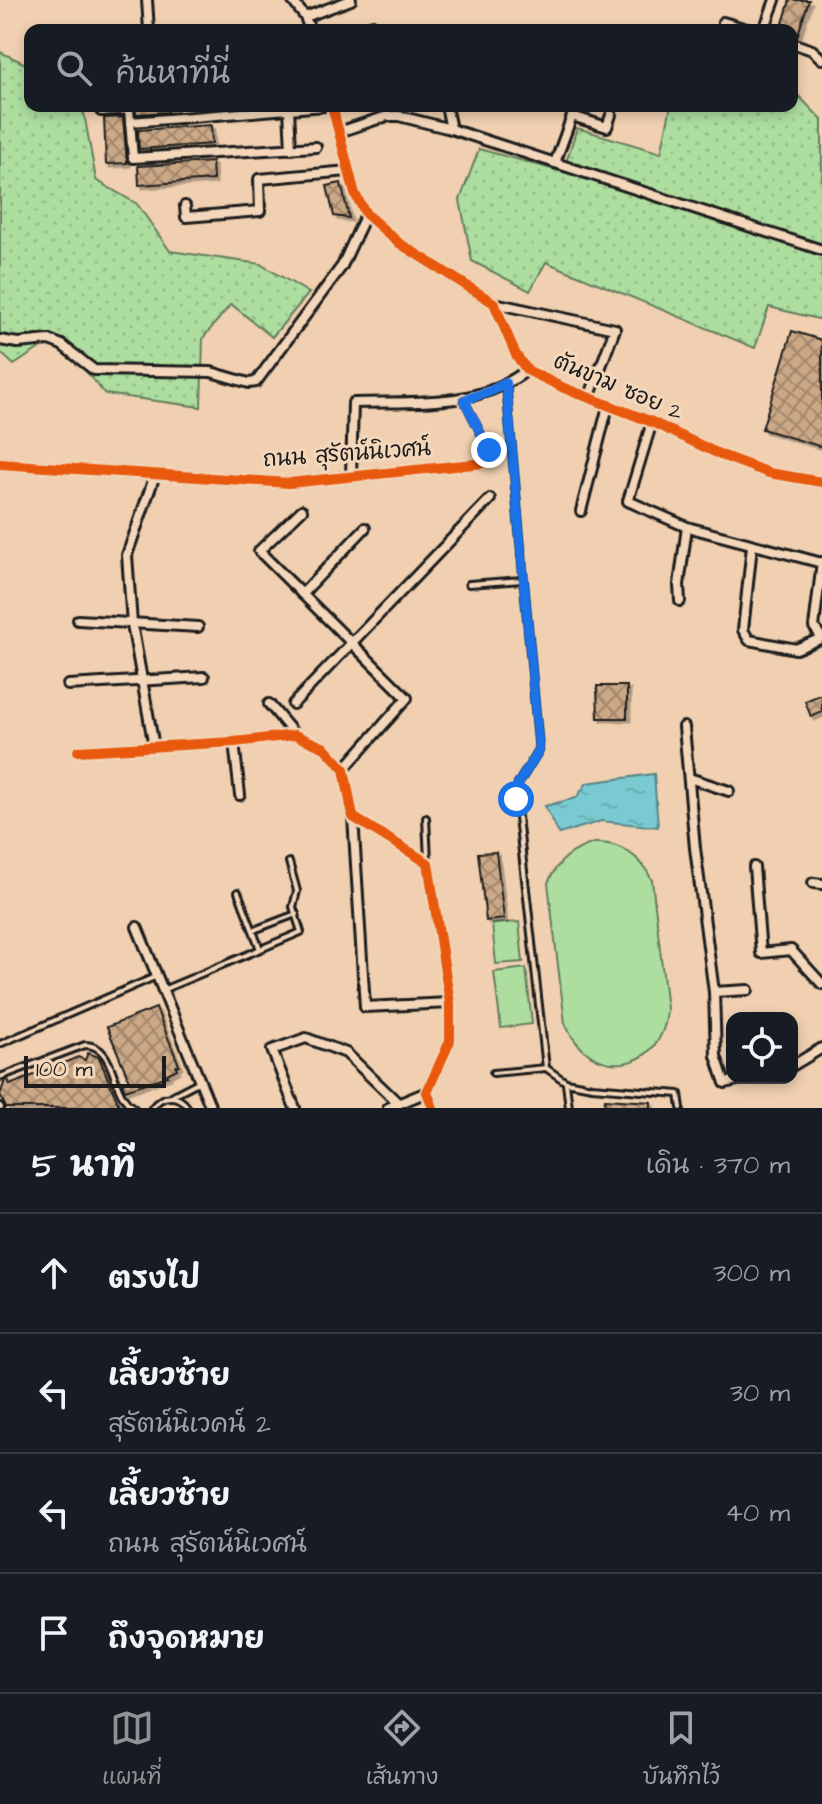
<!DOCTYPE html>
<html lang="th">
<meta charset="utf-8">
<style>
:root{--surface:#171b24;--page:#242831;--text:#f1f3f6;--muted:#9ea1a6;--line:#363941;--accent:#919294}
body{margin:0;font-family:"Architects Daughter","Playpen Sans Thai",sans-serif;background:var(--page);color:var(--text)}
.controls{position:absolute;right:24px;bottom:24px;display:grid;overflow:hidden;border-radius:16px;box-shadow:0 4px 12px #0003}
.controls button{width:72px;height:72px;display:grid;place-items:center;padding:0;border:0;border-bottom:2px solid var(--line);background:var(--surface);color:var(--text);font:40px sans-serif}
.scale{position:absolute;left:24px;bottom:20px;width:142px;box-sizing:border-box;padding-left:8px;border:4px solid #1c1c1c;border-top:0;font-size:22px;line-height:28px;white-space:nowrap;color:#1c1c1c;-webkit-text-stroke:6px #f4d7bb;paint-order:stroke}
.stop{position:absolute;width:24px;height:24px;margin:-18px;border:6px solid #1a73e8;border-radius:50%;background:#fff}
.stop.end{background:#1a73e8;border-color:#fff;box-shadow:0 2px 8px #0008}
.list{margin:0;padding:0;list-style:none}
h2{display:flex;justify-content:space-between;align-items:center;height:104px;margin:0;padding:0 32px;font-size:34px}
h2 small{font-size:26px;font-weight:400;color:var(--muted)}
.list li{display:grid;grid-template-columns:52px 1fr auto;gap:24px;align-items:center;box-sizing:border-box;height:120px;padding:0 32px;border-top:2px solid var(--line)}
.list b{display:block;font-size:30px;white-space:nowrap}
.list p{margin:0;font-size:26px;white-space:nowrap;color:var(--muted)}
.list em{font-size:26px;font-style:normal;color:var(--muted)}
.icon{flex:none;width:44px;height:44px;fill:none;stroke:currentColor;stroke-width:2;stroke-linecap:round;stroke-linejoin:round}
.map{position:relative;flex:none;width:822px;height:1108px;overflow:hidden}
.search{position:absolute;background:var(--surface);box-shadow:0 4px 12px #0003;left:24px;right:24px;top:24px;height:88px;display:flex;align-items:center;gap:20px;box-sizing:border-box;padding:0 28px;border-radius:16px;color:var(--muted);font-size:30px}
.sheet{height:584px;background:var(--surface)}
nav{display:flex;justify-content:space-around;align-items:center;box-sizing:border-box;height:112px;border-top:2px solid var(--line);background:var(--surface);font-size:22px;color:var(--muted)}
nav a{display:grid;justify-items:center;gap:4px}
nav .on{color:var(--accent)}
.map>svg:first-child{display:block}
.grass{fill:url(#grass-dots);stroke:#647d5e;stroke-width:2}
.garden{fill:#adde9f;stroke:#647d5e;stroke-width:2}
.water{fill:url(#water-ripples);stroke:#548589;stroke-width:2}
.building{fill:url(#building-cross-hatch);stroke:#1c1c1c;stroke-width:2;filter:url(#shadow)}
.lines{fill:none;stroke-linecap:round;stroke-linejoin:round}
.lane-casing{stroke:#1c1c1c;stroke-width:10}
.street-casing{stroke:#1c1c1c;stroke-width:14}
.lane{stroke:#f4d7bb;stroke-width:4}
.street{stroke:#f4d7bb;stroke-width:8}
.cycleway-casing{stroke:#f4d7bb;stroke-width:15}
.cycleway{stroke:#e8590c;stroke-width:10}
.route{stroke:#1a73e8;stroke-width:10}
.labels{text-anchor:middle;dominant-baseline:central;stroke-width:6;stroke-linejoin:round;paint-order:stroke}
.street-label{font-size:22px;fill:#1c1c1c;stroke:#f4d7bb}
</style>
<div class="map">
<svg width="822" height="1108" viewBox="0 0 822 1108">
<defs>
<pattern id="grass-dots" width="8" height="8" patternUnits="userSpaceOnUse" patternTransform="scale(2)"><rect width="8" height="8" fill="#adde9f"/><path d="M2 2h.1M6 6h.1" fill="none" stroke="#94be88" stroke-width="1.8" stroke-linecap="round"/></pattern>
<pattern id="water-ripples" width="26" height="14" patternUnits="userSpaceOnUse" patternTransform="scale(2)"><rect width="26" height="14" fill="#7acbd1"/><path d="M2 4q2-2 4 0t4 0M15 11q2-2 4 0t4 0" fill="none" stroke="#69aeb3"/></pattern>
<pattern id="building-cross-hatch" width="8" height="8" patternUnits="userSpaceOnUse" patternTransform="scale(2)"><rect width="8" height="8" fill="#cba886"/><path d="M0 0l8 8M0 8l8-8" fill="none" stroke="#a4886d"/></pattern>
<filter id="shadow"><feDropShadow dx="3.5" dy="3.5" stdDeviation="0" flood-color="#0004"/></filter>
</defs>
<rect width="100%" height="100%" fill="#f0d0b0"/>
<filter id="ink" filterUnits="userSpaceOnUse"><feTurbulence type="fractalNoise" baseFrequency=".0125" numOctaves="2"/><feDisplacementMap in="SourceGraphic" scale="16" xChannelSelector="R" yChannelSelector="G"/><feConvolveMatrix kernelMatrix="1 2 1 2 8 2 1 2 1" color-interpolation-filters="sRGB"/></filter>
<g filter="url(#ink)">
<g class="grass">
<polygon points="0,52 30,66 30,106 66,106 84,113 96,180 137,204 170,251 260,264 309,293 272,337 231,304 203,338 201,407 105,394 84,369 49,342 14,365 0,352"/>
<polygon points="792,89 822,120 822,320 769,307 755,348 546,262 530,291 472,261 460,200 479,149 563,172 577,128 661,153 671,106 792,106"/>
</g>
<g class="garden">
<path d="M594,843C622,842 640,856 652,880L667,1009C664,1073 590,1084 565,1023L548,883C557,861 572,850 594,843Z"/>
<polygon points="519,922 523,962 496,964 492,924"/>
<polygon points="526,968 532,1024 501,1028 494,972"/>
</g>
<polygon class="water" points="654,774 658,827 601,821 559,834 545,806 576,798 587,783"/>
<g class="building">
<polygon points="790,0 809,0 797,37 792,36 792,30 781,30"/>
<polygon points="135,106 168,106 168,112 136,114"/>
<polygon points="123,117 127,163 106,164 104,118"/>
<polygon points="211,125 212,144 139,149 138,130"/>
<polygon points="212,162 213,180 139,185 138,166"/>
<polygon points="341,183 349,218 334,216 327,186"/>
<polygon points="792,331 822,340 822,447 762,429"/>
<polygon points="597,686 627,686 627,718 598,718"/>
<polygon points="822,694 822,712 811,717 805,701"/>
<polygon points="496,852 504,919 486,921 478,853"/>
<polygon points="156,1008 179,1065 176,1066 177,1069 167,1074 168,1076 125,1090 122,1083 129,1080 107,1027"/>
<polygon points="88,1053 99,1057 120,1108 6,1108 0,1095 5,1080 8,1079 10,1085 78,1057 85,1060"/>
<polygon points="605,1099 651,1102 651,1108 604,1108"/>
</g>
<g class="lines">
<g class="lane-casing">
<g id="lane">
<polyline points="348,30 373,23"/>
<polyline points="506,384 539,750 518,784 516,799 546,1068 566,1082 592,1087 679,1094 681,1108"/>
<polyline points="469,584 522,580"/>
<polyline points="426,818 428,861"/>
<polyline points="238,892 260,949"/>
<polyline points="254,930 296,914"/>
<polyline points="165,989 301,932 293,907 297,891 289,862"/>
<polyline points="0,1044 157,976"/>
<polyline points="493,1073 546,1068"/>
<path d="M0,1077L85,1045C117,1045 110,1095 134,1108"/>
<polyline points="566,1083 569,1108"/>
<polyline points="173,1095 200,1081"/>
<polyline points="0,1106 1,1108"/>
<path d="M152,1108C162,1094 178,1093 188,1108"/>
</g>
</g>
<g class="street-casing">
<g id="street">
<polyline points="147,0 149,30"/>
<polyline points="292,0 305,17 310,30"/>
<polyline points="305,17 351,0"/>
<polyline points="723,22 750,30"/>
<polyline points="764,30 775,0"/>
<polyline points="792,43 812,50 822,59"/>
<polyline points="98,106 101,111 129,109 133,158 316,147"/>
<polyline points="332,106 355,194 366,214 399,243 494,303 516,355 527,370 564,388 652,422 721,455 769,473 822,482"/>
<polyline points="446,106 451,129"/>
<polyline points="289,109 291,149"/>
<polyline points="131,122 325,106"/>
<polyline points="339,132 387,116 399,116 451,129 822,250"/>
<polyline points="555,163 572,116 607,127 611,115"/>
<polyline points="185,206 186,217 260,211 259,179 348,171"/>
<polyline points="494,303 615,329 589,398"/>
<polyline points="0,340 18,343 49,340 62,345 94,370 211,372 249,383 256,382 342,266 366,214"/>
<polyline points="652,422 628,501 687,527 822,563"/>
<polyline points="0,464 289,483 484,463 489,458 489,450 464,400"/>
<path d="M351,476L353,403C413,401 478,409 527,370"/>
<polyline points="302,510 259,551 407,698 344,769"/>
<polyline points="581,511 608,406"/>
<polyline points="752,546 743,630 749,640 796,649 822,638 814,627 822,562"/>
<polyline points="302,594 365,528"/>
<polyline points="680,601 679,585 687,527"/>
<polyline points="78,620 198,627"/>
<polyline points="68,685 204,677"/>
<polyline points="269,704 295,735"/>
<polyline points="293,704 490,499"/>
<polyline points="684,727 695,848 714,992 716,1056 725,1083 746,1078"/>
<polyline points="234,742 240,795"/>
<polyline points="154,747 132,624 127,555 155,475"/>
<polyline points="78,751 234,742 295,735 325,748 344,769 353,817 428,863 450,1003 450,1041 427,1092 433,1108"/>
<polyline points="689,778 729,791"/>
<polyline points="353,817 365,1007 450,1003"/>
<polyline points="754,867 761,953 791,950 822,984"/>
<polyline points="813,883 822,884"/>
<polyline points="137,927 211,1108"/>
<polyline points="714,992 748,990"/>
<polyline points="792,1066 822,1048"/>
<polyline points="295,1108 272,1050 306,1038 346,1053 399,1104"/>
<polyline points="388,1108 427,1092"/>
</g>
</g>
<use href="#lane" class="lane"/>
<use href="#street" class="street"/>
<g class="cycleway-casing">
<g id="cycleway">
<polyline points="332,106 355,194 366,214 399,243 494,303 516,355 527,370 564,388 652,422 721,455 769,473 822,482"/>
<polyline points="0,464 289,483 484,463 489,458 489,450 464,400"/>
<polyline points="78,751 234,742 295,735 325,748 344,769 353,817 428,863 450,1003 450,1041 427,1092 433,1108"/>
</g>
</g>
<use href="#cycleway" class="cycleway"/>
</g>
</g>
<g class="lines" filter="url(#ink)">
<polyline class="route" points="489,450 464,400 491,391 506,383 539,750 518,784 516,799"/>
</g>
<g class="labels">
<g class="street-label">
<text transform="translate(618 387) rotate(23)">ตันขาม ซอย 2</text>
<text transform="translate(347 454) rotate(-4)">ถนน สุรัตน์นิเวศน์</text>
</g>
</g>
</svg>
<div class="controls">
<button><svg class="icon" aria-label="locate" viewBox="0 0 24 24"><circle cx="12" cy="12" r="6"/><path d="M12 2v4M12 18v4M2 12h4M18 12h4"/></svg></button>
</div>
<div class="scale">100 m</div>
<div class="stop" style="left:516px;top:799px"></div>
<div class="stop end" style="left:489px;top:450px"></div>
<div class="search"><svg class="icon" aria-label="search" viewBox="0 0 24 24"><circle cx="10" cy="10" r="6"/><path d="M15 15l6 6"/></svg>ค้นหาที่นี่</div>
</div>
<section class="sheet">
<h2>5 นาที<small>เดิน · 370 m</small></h2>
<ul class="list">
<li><svg class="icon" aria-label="ahead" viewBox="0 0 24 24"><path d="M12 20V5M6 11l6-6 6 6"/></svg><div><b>ตรงไป</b></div><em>300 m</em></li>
<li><svg class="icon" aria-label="left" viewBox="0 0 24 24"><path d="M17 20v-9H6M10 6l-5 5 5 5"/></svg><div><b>เลี้ยวซ้าย</b><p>สุรัตน์นิเวคน์ 2</p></div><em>30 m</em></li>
<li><svg class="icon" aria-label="left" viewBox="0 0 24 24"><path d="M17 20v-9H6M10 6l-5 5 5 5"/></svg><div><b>เลี้ยวซ้าย</b><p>ถนน สุรัตน์นิเวศน์</p></div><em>40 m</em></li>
<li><svg class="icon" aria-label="arrive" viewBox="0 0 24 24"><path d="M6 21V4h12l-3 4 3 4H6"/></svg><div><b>ถึงจุดหมาย</b></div></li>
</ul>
</section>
<nav>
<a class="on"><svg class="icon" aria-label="map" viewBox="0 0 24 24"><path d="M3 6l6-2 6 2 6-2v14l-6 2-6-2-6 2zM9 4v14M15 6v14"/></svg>แผนที่</a>
<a><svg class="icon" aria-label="directions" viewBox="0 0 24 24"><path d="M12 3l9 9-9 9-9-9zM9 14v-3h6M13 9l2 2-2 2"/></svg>เส้นทาง</a>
<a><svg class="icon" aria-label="saved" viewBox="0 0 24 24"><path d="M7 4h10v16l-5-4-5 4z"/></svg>บันทึกไว้</a>
</nav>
